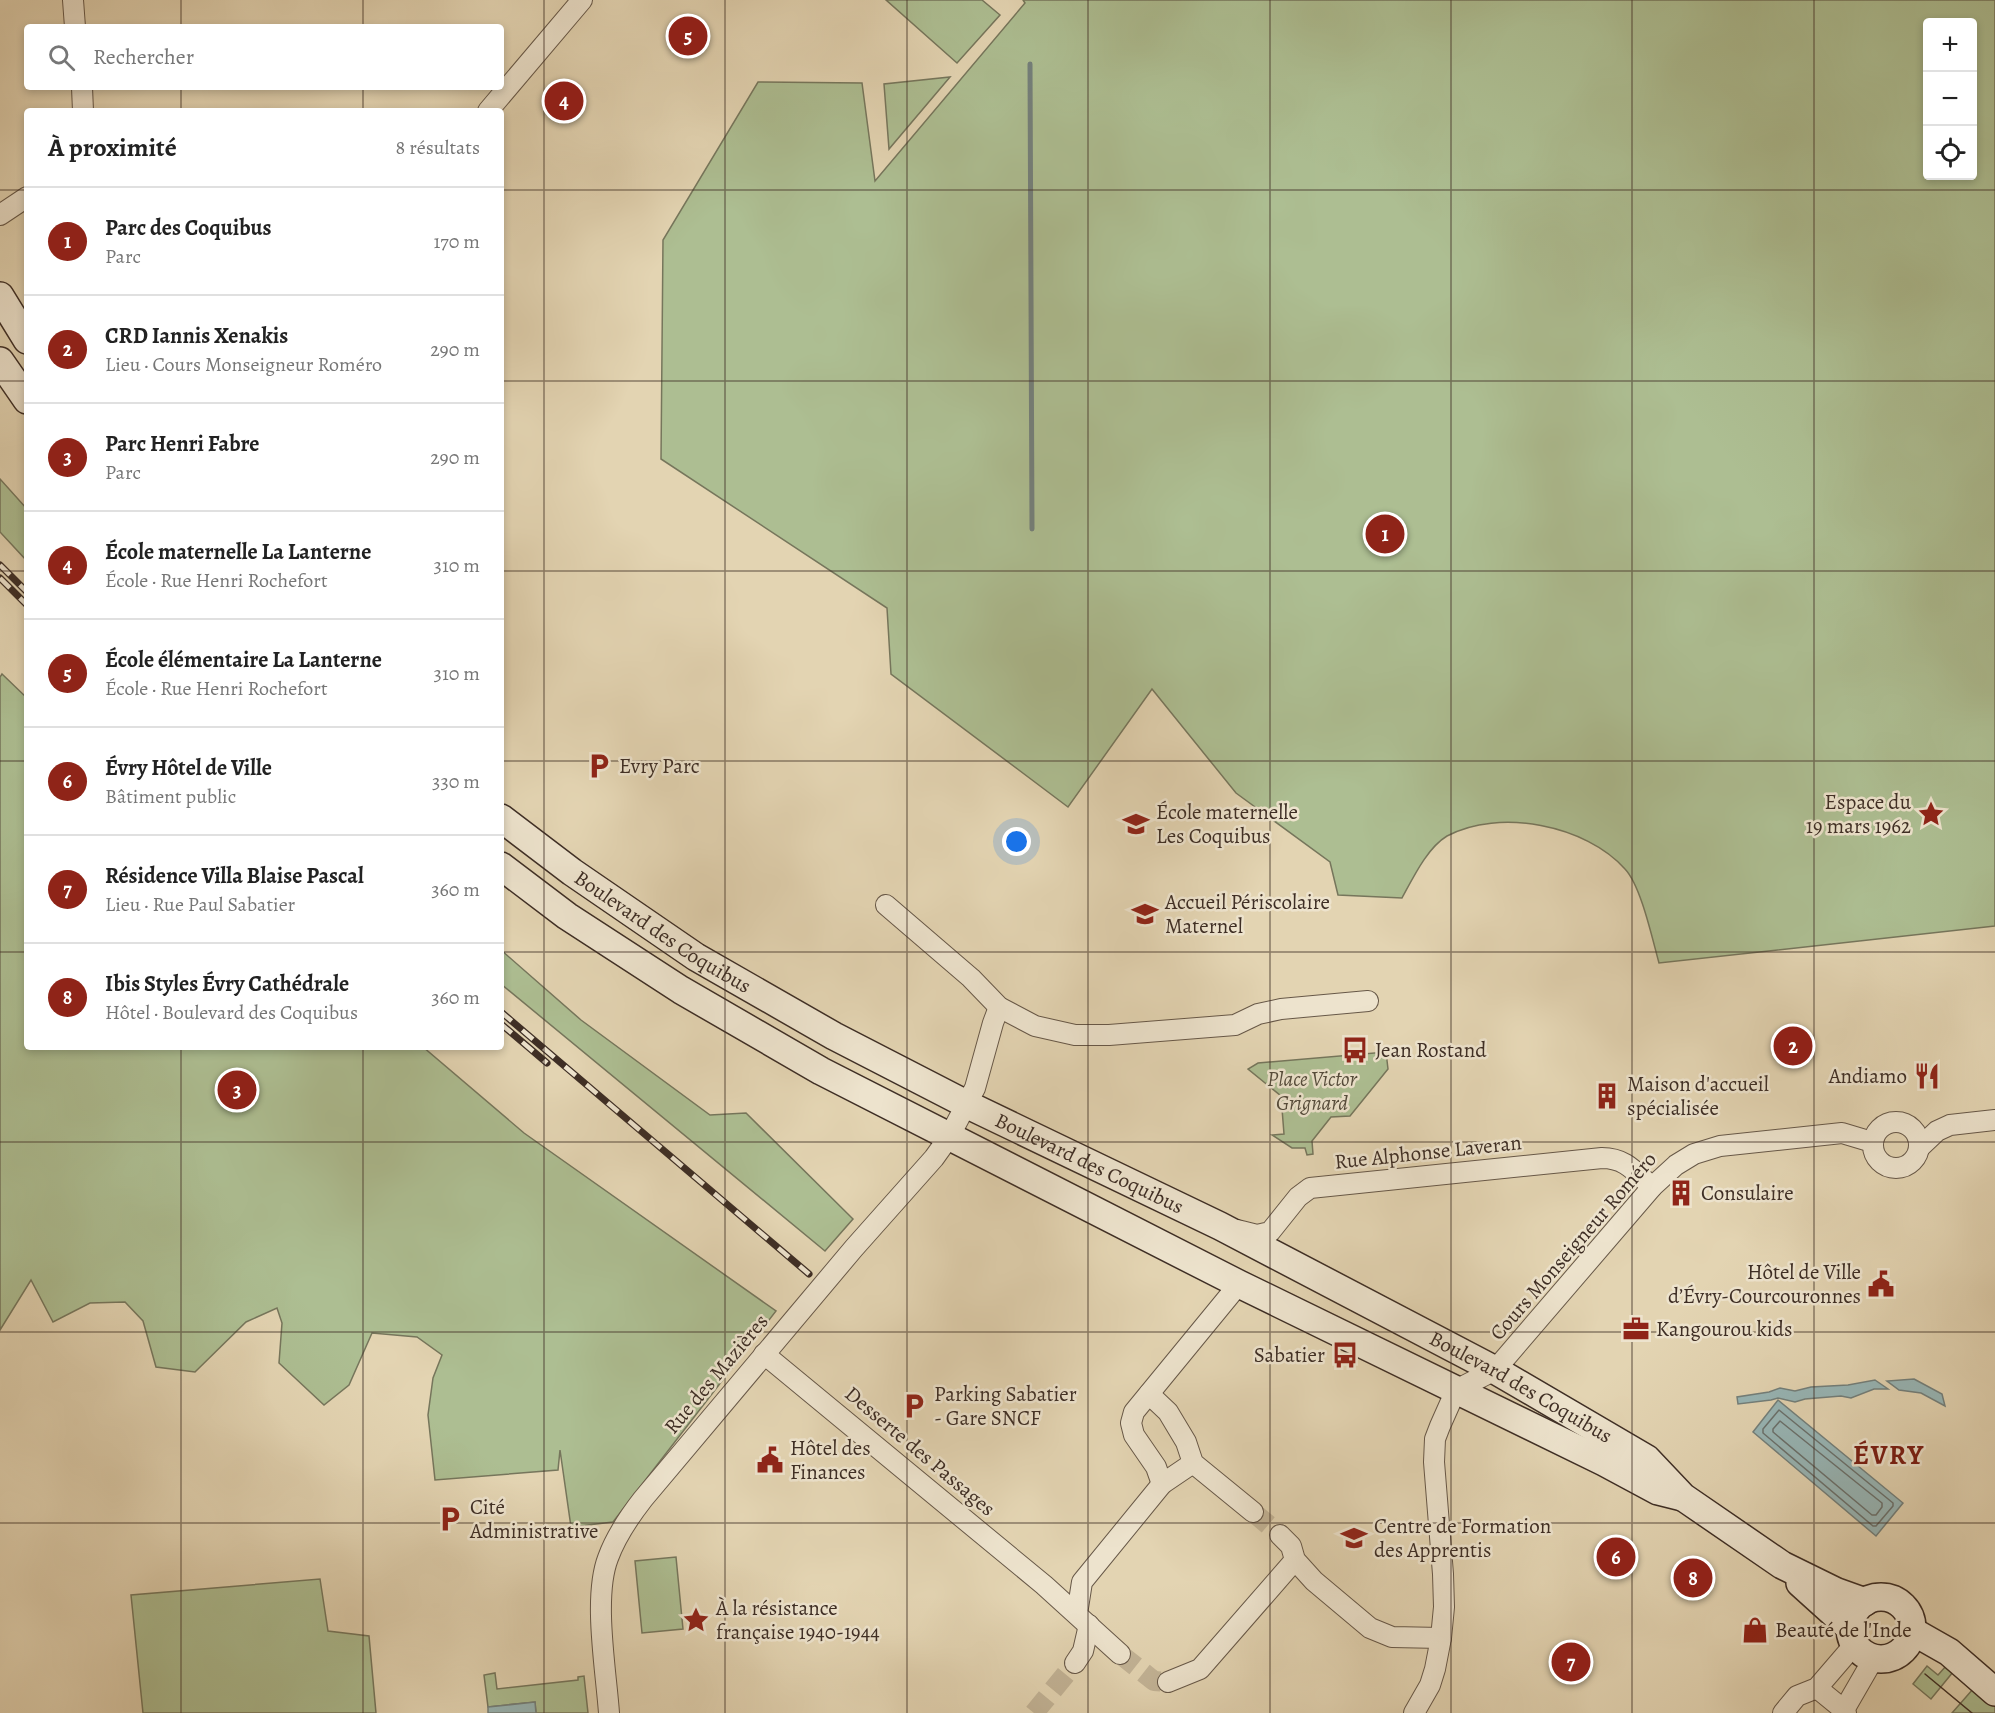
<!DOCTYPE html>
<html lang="fr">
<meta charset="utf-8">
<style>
:root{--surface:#fff;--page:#f6f6f6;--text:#222;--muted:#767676;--line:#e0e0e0;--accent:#8f2418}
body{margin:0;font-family:Alegreya,serif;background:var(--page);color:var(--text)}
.controls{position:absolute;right:18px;top:18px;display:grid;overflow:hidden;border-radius:6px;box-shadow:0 3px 9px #0003}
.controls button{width:54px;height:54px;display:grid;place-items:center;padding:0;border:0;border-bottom:2px solid var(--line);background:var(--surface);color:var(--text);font:30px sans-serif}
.you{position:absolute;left:1017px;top:842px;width:21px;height:21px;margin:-15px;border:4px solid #fff;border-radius:50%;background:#1a73e8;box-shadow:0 0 0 9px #1a73e833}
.badge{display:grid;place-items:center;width:39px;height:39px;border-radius:50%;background:var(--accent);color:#fff;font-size:20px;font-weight:700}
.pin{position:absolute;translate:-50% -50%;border:3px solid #fff;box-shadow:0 2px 6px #0006}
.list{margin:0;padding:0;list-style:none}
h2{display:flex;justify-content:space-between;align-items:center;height:78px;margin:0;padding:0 24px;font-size:26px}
h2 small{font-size:20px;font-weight:400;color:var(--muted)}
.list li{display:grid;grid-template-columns:39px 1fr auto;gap:18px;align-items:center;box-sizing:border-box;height:108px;padding:0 24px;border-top:2px solid var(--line)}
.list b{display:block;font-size:22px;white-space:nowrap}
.list p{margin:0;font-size:20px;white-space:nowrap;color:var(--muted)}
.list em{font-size:20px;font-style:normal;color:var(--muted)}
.icon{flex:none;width:33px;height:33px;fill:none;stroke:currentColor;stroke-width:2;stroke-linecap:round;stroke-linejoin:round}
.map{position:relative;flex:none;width:1995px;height:1713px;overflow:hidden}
.search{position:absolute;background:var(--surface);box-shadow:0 3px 9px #0003;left:24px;top:24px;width:480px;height:66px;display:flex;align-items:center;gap:15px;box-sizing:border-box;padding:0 21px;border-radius:6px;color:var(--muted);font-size:22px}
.panel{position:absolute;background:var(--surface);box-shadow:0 3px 9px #0003;left:24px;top:108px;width:480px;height:942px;border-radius:6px}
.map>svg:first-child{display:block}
.green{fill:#adbe92;stroke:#76765c;stroke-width:1.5;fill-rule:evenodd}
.water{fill:#98b6b6;stroke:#74807c;stroke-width:1.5}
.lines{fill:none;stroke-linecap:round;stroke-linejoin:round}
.shore{stroke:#6b726e;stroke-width:1.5}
.stream{stroke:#74807c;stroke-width:5}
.street-tunnel{stroke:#c2b396;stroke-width:20;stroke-dasharray:20 10;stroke-linecap:butt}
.street-casing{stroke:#675848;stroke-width:22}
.secondary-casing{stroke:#3e2e25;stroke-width:30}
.street{stroke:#ede3cd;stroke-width:20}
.secondary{stroke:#ede3cd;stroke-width:27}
.tram{stroke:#3e2e25;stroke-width:1.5}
.rail-casing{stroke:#3e2e25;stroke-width:7}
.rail{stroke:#ede3cd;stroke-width:4.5;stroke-dasharray:14;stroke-linecap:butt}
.grid{fill:none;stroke:#3e2e25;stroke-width:1.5;stroke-opacity:0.55}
.labels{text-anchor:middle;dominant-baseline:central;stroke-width:5;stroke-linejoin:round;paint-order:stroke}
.poi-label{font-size:21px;fill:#3e2e25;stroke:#ede3cd;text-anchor:start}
.street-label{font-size:21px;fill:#3e2e25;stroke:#ede3cd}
.park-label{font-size:21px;font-style:italic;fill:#544b3b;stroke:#ede3cd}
.district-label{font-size:27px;font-weight:bold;letter-spacing:1.5px;fill:#7a1f14;stroke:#ede3cd}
</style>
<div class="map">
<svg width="1995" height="1713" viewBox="0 0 1995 1713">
<rect width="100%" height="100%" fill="#e3d4b2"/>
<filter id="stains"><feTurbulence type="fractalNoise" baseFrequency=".00333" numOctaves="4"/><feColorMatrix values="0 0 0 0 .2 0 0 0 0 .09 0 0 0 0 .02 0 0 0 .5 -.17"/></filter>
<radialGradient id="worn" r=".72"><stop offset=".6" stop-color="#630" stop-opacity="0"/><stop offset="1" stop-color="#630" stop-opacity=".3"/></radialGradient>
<g class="green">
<polygon points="886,0 982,0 1000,15 957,63"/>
<path d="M1023,0H1995V926L1659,963C1652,938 1641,886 1625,869C1586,825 1499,808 1447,836C1427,848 1413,878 1402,898L1338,895L1330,862L1236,793L1152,689L1068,807L891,674L887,608L661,459L663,240L758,82L862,83L875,181L1025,3ZM1928,22H1972V176H1928Z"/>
<polygon points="950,77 889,149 884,84"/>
<polygon points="0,479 27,509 27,561 0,532"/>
<polygon points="2,674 27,698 27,1047 423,1047 524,1133 776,1311 613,1522 571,1527 560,1450 558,1470 435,1480 428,1415 433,1378 442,1355 417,1337 372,1333 349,1385 324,1405 279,1363 282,1323 277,1308 246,1322 195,1372 156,1367 143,1321 125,1302 90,1303 53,1322 31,1280 0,1330 0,677"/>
<polygon points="501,950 581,1020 710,1115 746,1113 853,1219 825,1251 501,984"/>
<polygon points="1386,1052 1388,1069 1350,1116 1331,1117 1312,1141 1313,1154 1307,1155 1305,1148 1292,1148 1272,1135 1284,1134 1281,1096 1248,1069 1258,1063"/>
<polygon points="676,1557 683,1629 642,1633 635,1561"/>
<polygon points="320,1579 328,1631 369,1636 376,1713 143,1713 131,1595"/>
<polygon points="1927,1666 1938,1675 1946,1666 1953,1672 1931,1699 1913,1684"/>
<polygon points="495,1673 497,1689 578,1680 578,1677 584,1676 588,1713 536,1713 535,1702 488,1707 484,1675"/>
<polygon points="1973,1689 1995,1706 1995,1713 1952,1713"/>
</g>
<g class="water">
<polygon points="1914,1379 1942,1394 1945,1406 1921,1393 1899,1390 1887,1381"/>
<polygon points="1875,1380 1888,1389 1874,1389 1851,1398 1841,1396 1805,1399 1795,1402 1778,1398 1771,1400 1738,1404 1737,1397 1769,1392 1780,1388 1795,1391 1811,1387 1848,1385"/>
<polygon points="1778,1400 1903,1503 1876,1536 1753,1432"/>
<polygon points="535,1702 536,1713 488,1713 488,1707"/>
</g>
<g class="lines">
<g class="shore">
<polygon points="1779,1410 1893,1503 1893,1506 1876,1526 1873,1526 1763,1433 1763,1429"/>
<polygon points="1780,1421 1882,1503 1882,1507 1876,1515 1872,1515 1773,1432 1773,1429"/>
</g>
<polyline class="stream" points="1030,64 1032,529"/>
<g class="street-tunnel">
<polyline points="1253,1512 1280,1535"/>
<polyline points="1120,1654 1154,1681 1168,1682"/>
<polyline points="1034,1713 1075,1663"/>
</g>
<g class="street-casing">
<g id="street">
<polyline points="73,0 75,27"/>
<polyline points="82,87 83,111"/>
<polyline points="488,111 582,0"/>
<polyline points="0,215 27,197"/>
<polyline points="886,905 971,978 999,1007 1035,1026 1075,1035 1109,1035 1235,1025 1258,1014 1281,1009 1368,1001"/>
<circle cx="1896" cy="1145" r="23"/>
<polyline points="1919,1148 1937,1131 1950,1125 1995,1120"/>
<path d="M1237,1230L1257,1235L1270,1232L1298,1197L1310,1188L1602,1158C1626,1158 1635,1172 1652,1187"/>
<polyline points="764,1354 1044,1585 1120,1654"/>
<polyline points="1149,1394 1168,1412 1186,1442 1193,1463 1253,1512"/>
<polyline points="1162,1484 1156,1467 1134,1435 1131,1423 1134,1412 1239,1284"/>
<polyline points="1280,1535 1291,1546 1295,1560 1314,1581 1370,1628 1392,1637 1441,1638"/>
<polyline points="1077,1614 1082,1582 1162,1484 1193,1463"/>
<polyline points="1075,1663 1083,1651 1089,1625"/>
<polyline points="1168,1682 1200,1669 1295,1560"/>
<polyline points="1817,1688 1844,1710"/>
<path d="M609,1713C606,1670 593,1597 608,1558C616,1536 629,1517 643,1499L854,1248L934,1158L949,1137L975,1088L993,1023L999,1007"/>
<polyline points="1414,1713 1430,1685 1435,1669 1441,1638 1444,1607 1443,1574 1434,1462 1435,1439 1440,1426 1456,1390 1495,1370 1652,1187 1676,1165 1694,1154 1720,1146 1842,1133 1872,1142"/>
<polyline points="1783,1713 1797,1696 1817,1688 1854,1645"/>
<polyline points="1846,1713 1844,1710 1874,1658"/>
</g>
</g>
<g class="secondary-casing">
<g id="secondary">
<polyline points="0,296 27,340"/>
<polyline points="0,361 27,400"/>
<path id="s1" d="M501,818L572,872L696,957L834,1036L966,1104L1220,1226L1495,1370L1647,1459L1683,1497L1782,1565L1837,1592L1865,1602"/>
<polyline points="501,866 567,916 681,990 821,1071 1239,1284 1604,1462 1658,1491 1682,1497"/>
<polyline points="1800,1583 1851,1629"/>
<circle cx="1881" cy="1628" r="31"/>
<polyline points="1912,1631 1949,1652 1995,1692"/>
</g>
</g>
<use href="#street" class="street"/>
<use href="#secondary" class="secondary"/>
<polyline class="tram" points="1925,1674 1972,1713"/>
<g class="rail-casing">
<g id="rail">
<polyline points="0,565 27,592"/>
<polyline points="0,578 27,605"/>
<polyline points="501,1012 809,1274"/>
<polyline points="501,1024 547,1063"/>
</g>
</g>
<use href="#rail" class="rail"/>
</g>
<path class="grid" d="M181,0V27M363,0V27M544,0V1713M725,0V1713M907,0V1713M1088,0V1713M1270,0V1713M1451,0V1713M1632,0V1713M1814,0V1713M181,87V111M363,87V111M0,190H27M501,190H1995M0,381H27M501,381H1995M0,571H27M501,571H1995M0,761H27M501,761H1995M0,952H27M501,952H1995M181,1047V1713M363,1047V1713M0,1142H1995M0,1332H1995M0,1523H1995"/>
<defs>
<g id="parking-bare" transform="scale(2.07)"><path d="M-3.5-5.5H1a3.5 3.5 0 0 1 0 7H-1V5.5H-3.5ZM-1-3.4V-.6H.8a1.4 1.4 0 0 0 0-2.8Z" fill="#8f2418" stroke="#ede3cd" stroke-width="2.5" paint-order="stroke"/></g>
<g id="sight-bare" transform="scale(2.07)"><path d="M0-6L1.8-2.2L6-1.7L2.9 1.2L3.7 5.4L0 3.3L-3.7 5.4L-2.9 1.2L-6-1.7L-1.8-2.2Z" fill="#8f2418" stroke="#ede3cd" stroke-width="2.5" paint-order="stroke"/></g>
<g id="school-bare" transform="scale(2.07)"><path d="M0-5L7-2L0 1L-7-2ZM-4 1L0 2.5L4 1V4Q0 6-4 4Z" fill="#8f2418" stroke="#ede3cd" stroke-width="2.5" paint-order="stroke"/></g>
<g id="bus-bare" transform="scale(2.07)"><path d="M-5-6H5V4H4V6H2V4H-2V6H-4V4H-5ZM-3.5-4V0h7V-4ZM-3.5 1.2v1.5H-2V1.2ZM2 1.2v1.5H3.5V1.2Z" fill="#8f2418" stroke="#ede3cd" stroke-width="2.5" paint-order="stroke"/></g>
<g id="restaurant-bare" transform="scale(2.07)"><path d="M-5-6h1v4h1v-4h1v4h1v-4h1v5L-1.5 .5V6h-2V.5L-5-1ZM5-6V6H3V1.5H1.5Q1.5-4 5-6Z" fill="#8f2418" stroke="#ede3cd" stroke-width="2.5" paint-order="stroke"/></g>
<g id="building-bare" transform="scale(2.07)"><path d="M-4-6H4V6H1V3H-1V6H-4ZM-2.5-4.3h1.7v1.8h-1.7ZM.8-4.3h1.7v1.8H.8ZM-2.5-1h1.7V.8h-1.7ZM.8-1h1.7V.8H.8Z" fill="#8f2418" stroke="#ede3cd" stroke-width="2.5" paint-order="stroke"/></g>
<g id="civic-bare" transform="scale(2.07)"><path d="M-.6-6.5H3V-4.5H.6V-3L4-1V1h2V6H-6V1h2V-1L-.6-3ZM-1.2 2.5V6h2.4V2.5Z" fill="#8f2418" stroke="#ede3cd" stroke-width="2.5" paint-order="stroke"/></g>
<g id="office-bare" transform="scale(2.07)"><path d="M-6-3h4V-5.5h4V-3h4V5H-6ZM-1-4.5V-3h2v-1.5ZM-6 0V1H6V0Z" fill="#8f2418" stroke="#ede3cd" stroke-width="2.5" paint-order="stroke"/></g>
<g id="university-bare" transform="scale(2.07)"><path d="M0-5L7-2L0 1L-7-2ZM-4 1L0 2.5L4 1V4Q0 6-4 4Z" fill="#8f2418" stroke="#ede3cd" stroke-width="2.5" paint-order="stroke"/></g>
<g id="shop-bare" transform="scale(2.07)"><path d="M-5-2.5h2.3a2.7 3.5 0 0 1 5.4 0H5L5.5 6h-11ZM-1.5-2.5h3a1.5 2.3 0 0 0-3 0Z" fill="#8f2418" stroke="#ede3cd" stroke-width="2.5" paint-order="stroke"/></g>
</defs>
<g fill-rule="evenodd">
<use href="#parking-bare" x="599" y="766"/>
<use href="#sight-bare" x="1931" y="814"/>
<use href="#school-bare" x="1136" y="824"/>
<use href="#school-bare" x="1145" y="914"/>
<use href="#bus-bare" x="1355" y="1050"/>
<use href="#restaurant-bare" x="1927" y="1076"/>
<use href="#building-bare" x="1607" y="1096"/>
<use href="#building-bare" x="1681" y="1193"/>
<use href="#civic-bare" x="1881" y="1284"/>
<use href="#office-bare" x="1636" y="1329"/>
<use href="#bus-bare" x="1345" y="1355"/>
<use href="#parking-bare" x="914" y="1406"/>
<use href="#civic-bare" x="770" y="1460"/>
<use href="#parking-bare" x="450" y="1519"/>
<use href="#university-bare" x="1354" y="1538"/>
<use href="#sight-bare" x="696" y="1620"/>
<use href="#shop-bare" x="1755" y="1630"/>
</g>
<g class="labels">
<g class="poi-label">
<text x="619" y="766">Evry Parc</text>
<text x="1911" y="802" text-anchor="end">Espace du<tspan x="1911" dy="24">19 mars 1962</tspan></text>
<text x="1156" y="812">École maternelle<tspan x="1156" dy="24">Les Coquibus</tspan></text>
<text x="1165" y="902">Accueil Périscolaire<tspan x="1165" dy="24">Maternel</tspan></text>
<text x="1375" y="1050">Jean Rostand</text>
<text x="1907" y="1076" text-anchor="end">Andiamo</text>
<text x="1627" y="1084">Maison d'accueil<tspan x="1627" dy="24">spécialisée</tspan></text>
<text x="1701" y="1193">Consulaire</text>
<text x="1861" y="1272" text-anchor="end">Hôtel de Ville<tspan x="1861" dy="24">d’Évry-Courcouronnes</tspan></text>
<text x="1656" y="1329">Kangourou kids</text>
<text x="1325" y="1355" text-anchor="end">Sabatier</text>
<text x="934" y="1394">Parking Sabatier<tspan x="934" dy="24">- Gare SNCF</tspan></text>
<text x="790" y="1448">Hôtel des<tspan x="790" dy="24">Finances</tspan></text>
<text x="470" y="1507">Cité<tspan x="470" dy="24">Administrative</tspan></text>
<text x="1374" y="1526">Centre de Formation<tspan x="1374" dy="24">des Apprentis</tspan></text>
<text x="716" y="1608">À la résistance<tspan x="716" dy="24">française 1940-1944</tspan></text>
<text x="1775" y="1630">Beauté de l'Inde</text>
</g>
<g class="street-label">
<text stroke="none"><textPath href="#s1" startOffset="198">Boulevard des Coquibus</textPath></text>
<text transform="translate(1428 1152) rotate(-6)">Rue Alphonse Laveran</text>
<text stroke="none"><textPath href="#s1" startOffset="684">Boulevard des Coquibus</textPath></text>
<text transform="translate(1573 1246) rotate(-49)">Cours Monseigneur Roméro</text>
<text transform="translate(716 1374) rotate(-50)">Rue des Mazières</text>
<text stroke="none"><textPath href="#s1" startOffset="1170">Boulevard des Coquibus</textPath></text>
<text transform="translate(920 1451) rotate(40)">Desserte des Passages</text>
</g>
<g class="park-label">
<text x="1312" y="1079">Place Victor<tspan x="1312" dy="24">Grignard</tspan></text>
</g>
<g class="district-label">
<text x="1889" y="1455">ÉVRY</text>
</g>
</g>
<rect width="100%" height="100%" filter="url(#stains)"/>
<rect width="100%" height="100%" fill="url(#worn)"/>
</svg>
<div class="controls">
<button>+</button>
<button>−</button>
<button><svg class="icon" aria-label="locate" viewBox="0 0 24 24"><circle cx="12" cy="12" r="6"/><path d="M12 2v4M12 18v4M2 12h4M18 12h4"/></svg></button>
</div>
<div class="you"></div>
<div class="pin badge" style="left:1385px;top:534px">1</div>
<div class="pin badge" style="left:1793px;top:1046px">2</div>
<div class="pin badge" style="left:237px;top:1090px">3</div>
<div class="pin badge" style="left:564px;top:101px">4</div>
<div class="pin badge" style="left:688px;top:36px">5</div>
<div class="pin badge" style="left:1616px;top:1557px">6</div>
<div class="pin badge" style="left:1571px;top:1662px">7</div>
<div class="pin badge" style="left:1693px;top:1578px">8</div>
<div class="search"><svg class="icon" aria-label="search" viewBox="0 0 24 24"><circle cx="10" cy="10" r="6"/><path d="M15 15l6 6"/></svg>Rechercher</div>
<section class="panel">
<h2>À proximité<small>8 résultats</small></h2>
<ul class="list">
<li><span class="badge">1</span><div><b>Parc des Coquibus</b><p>Parc</p></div><em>170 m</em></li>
<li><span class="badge">2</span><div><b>CRD Iannis Xenakis</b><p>Lieu · Cours Monseigneur Roméro</p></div><em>290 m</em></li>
<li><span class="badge">3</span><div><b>Parc Henri Fabre</b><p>Parc</p></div><em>290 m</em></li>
<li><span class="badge">4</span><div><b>École maternelle La Lanterne</b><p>École · Rue Henri Rochefort</p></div><em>310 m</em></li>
<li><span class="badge">5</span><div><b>École élémentaire La Lanterne</b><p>École · Rue Henri Rochefort</p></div><em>310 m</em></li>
<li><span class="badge">6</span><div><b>Évry Hôtel de Ville</b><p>Bâtiment public</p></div><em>330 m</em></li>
<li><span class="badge">7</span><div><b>Résidence Villa Blaise Pascal</b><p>Lieu · Rue Paul Sabatier</p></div><em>360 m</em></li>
<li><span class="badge">8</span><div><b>Ibis Styles Évry Cathédrale</b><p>Hôtel · Boulevard des Coquibus</p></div><em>360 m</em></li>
</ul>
</section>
</div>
